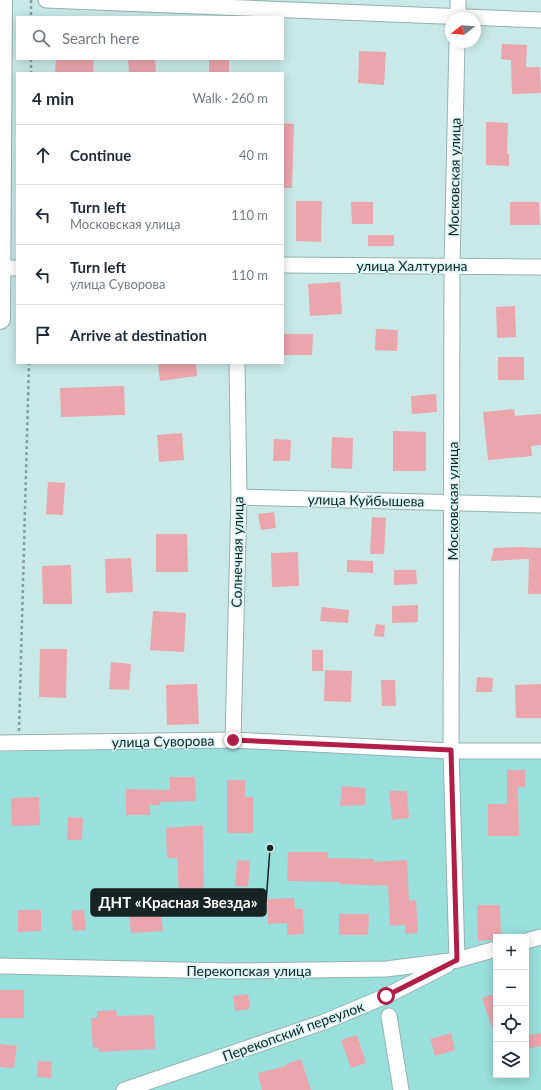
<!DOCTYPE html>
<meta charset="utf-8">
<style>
:root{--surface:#fff;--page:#f2f2f3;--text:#1f2937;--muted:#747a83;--line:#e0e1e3}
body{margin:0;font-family:Lato,sans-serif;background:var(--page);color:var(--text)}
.controls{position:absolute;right:12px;bottom:12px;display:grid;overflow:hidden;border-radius:0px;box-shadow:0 2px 10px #0003}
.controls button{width:36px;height:36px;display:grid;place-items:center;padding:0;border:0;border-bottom:1px solid var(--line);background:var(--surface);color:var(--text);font:20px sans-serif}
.compass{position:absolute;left:445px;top:12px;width:36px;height:36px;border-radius:50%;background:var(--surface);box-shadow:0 2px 10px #0003;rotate:253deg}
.stop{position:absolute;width:12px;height:12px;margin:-9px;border:3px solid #b01d46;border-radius:50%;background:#fff}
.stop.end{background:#b01d46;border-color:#fff;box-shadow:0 1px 4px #0008}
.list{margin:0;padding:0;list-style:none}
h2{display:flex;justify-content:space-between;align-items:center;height:52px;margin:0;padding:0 16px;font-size:17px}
h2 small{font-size:13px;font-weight:400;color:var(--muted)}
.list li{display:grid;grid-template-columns:26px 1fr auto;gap:12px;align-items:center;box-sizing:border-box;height:60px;padding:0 16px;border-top:1px solid var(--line)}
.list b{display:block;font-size:15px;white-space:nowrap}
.list p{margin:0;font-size:13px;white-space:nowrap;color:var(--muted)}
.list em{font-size:13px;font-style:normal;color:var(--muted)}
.icon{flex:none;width:22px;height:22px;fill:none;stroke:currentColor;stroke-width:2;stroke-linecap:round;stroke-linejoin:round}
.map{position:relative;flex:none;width:541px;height:1090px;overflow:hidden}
.search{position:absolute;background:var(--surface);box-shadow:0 2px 10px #0003;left:16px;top:16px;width:268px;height:44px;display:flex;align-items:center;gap:10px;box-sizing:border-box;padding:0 14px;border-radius:0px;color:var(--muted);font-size:15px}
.panel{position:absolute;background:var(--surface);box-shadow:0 2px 10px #0003;left:16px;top:72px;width:268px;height:292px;border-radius:0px}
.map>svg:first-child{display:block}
.green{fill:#99e0dd;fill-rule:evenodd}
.building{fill:#eba5ad}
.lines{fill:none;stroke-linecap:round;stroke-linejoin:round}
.minor-casing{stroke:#93b2b0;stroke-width:17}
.major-casing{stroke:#93b2b0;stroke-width:22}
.path{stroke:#849d9b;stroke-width:2.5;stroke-dasharray:3 3;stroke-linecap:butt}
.minor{stroke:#fff;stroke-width:15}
.major{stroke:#fff;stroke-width:20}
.route{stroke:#b01d46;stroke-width:5}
.labels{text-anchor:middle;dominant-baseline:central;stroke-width:3;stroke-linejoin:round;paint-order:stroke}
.street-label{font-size:14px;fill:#182424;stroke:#d5f6f4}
.leader{fill:none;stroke:#182424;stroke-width:1.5}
.callout-dot{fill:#182424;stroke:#d5f6f4;stroke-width:1.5}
.callout{fill:#182424;stroke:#182424;stroke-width:1.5}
.callout-label{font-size:15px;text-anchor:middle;font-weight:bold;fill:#fff}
</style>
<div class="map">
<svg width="541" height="1090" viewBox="0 0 541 1090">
<rect width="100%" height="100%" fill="#c8e9e7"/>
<path class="green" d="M234,745L441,759H541V1090H0V752ZM496,937H526V1075H496Z"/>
<g class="building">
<polygon points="502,44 527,45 526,67 540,67 541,93 512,94 511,60 501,59"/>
<polygon points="359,51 386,52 384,85 358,83"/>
<polygon points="56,59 94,59 93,73 55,73"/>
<polygon points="128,59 155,59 156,73 129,73"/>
<rect x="209" y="59" width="20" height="14"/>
<polygon points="486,122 508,123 507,154 509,154 509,166 486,165"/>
<polygon points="283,123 294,124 292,188 283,188"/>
<polygon points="296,201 322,201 321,242 296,241"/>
<polygon points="351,202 373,202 373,224 352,224"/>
<polygon points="510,202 539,202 540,225 510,225"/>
<rect x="368" y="235" width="26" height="11"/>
<polygon points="340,282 342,314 310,316 308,284"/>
<polygon points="515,306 516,337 497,338 496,307"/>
<polygon points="376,329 398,330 397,351 375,350"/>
<polygon points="283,334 313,334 312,355 283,355"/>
<rect x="498" y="357" width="26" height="23"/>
<polygon points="158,363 196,363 197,376 160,381"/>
<polygon points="124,386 125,415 61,417 60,388"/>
<polygon points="436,394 437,412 412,414 411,396"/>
<polygon points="514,409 515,416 541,414 541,445 531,446 532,456 488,460 483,412"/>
<polygon points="393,431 426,432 426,471 393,471"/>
<polygon points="182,433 184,460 159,462 157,435"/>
<polygon points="332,437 353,438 352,469 331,468"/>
<polygon points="274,439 291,440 290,461 273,461"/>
<polygon points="48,482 65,483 63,515 46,514"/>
<polygon points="274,512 276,528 261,530 258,514"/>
<polygon points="372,517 386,518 384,554 370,554"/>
<polygon points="156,534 187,534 188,572 156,572"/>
<polygon points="518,547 541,548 541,594 528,594 529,559 491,561 494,548"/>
<polygon points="298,552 299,586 272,587 271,553"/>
<polygon points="131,558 133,592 106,593 105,559"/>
<polygon points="347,560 373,561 373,573 347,572"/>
<polygon points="71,565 72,604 43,604 42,566"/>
<polygon points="394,570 416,570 417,584 394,585"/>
<polygon points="418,605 418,622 392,623 392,606"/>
<polygon points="322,607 349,610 348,623 320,621"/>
<polygon points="153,611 186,613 184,652 150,650"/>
<polygon points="376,624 385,625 384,637 374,636"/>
<polygon points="40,649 67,649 66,698 39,697"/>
<rect x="312" y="650" width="11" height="21"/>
<polygon points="111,662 131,664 129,690 109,689"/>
<polygon points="325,670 352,671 351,702 324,701"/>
<polygon points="477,677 493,678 492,692 476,692"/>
<polygon points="381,680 395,680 396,706 382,706"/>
<polygon points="197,684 199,724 167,725 166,685"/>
<polygon points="541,684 541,718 516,718 515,685"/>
<polygon points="507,770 525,770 525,787 518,787 519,836 488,836 488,804 507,804"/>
<polygon points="170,777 195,777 196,801 160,802 160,805 150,805 150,815 126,815 126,789 170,790"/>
<polygon points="227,780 245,780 245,797 253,797 253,833 227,833"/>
<polygon points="342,786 366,788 365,805 340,806"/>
<polygon points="389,791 407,791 409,818 392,820"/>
<polygon points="39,797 40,825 12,826 11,798"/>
<polygon points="68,817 83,818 82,840 67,840"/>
<polygon points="203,825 204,895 179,896 177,858 167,858 166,828"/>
<polygon points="288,852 328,852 328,858 374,859 374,862 407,860 409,901 416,900 418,933 405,934 405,925 390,926 388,886 340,884 340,882 287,881"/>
<polygon points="237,860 250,861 248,887 235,886"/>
<polygon points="294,898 295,909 303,909 304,934 287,935 287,923 268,924 268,899"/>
<polygon points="160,904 163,931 131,933 128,907"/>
<polygon points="477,905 500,905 501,937 496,937 496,940 478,941"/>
<polygon points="18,910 41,910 41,931 18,932"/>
<polygon points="84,910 86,930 73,931 71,911"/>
<polygon points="339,914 369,914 368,935 339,935"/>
<rect x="0" y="990" width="24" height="28"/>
<polygon points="496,993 496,1033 494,1033 482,998"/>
<polygon points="248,994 250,1009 235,1011 233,996"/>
<polygon points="116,1010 117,1016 154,1015 155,1049 99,1052 98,1047 93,1048 91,1018 97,1018 97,1011"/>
<polygon points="451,1033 455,1050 435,1056 430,1039"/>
<polygon points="541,1033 541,1046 526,1049 526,1036"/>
<polygon points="357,1035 366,1063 351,1068 341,1040"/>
<polygon points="0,1044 17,1046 14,1068 0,1067"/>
<polygon points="301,1059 311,1090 262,1090 258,1073 286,1066 286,1064"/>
<polygon points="38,1061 52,1062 51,1078 37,1077"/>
</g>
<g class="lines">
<g class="minor-casing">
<g id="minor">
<polyline points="46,0 541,20"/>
<polyline points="458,18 458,0"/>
<polyline points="283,265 541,267"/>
<polyline points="1,268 17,268"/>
<polyline points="239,497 541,505"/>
<polyline points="233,740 239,497 237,363"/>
<polyline points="0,743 233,740 451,751 541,751"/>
<polyline points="526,941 541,937"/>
<polyline points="457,960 451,751 452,265 457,42"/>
<polyline points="0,966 229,971 386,969 457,960 496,949"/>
<polyline points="389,1016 401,1090"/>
<polyline points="124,1090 324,1022 386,996 447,965"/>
</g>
</g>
<g class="major-casing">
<polyline id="major" points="0,319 2,0"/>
</g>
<g class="path">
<polyline points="31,0 31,17"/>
<polyline points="31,59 31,73"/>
<polyline points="19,731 29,363"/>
</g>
<use href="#minor" class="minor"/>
<use href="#major" class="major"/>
</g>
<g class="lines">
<polyline class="route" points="233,740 451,750 457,960 386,996"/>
</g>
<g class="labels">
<g class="street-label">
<text transform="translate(454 177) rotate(-89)">Московская улица</text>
<text x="412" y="265">улица Халтурина</text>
<text transform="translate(366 500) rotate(1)">улица Куйбышева</text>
<text transform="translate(452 501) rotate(-90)">Московская улица</text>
<text transform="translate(237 552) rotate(-89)">Солнечная улица</text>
<text transform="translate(163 741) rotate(-1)">улица Суворова</text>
<text x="249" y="970">Перекопская улица</text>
<text transform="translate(293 1031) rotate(-20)">Перекопский переулок</text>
</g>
</g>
<path class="leader" d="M270 848L266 903"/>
<circle class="callout-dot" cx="270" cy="848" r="4"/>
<rect class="callout" x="91" y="889" width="175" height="27" rx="4"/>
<g class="callout-label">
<text x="178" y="908">ДНТ «Красная Звезда»</text>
</g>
</svg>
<div class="controls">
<button>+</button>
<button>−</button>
<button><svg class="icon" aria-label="locate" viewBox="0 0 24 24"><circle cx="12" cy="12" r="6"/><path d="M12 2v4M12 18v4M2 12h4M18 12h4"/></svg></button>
<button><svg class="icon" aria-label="layers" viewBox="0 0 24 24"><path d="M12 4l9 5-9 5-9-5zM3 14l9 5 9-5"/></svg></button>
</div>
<svg class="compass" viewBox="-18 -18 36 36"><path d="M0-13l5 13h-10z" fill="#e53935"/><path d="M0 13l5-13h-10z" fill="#747a83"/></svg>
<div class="stop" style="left:386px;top:996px"></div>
<div class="stop end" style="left:233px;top:740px"></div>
<div class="search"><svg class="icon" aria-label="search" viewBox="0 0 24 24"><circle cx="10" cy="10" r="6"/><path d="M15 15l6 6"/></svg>Search here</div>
<section class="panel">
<h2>4 min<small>Walk · 260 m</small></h2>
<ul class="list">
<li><svg class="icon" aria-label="ahead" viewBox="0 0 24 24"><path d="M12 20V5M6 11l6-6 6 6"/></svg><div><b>Continue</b></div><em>40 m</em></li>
<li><svg class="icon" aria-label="left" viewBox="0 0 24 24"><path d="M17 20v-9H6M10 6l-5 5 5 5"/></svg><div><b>Turn left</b><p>Московская улица</p></div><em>110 m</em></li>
<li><svg class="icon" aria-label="left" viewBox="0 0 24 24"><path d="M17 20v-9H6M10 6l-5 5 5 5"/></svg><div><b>Turn left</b><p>улица Суворова</p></div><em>110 m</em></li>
<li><svg class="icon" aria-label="arrive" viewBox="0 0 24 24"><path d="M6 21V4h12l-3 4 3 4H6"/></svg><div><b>Arrive at destination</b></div></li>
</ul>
</section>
</div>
